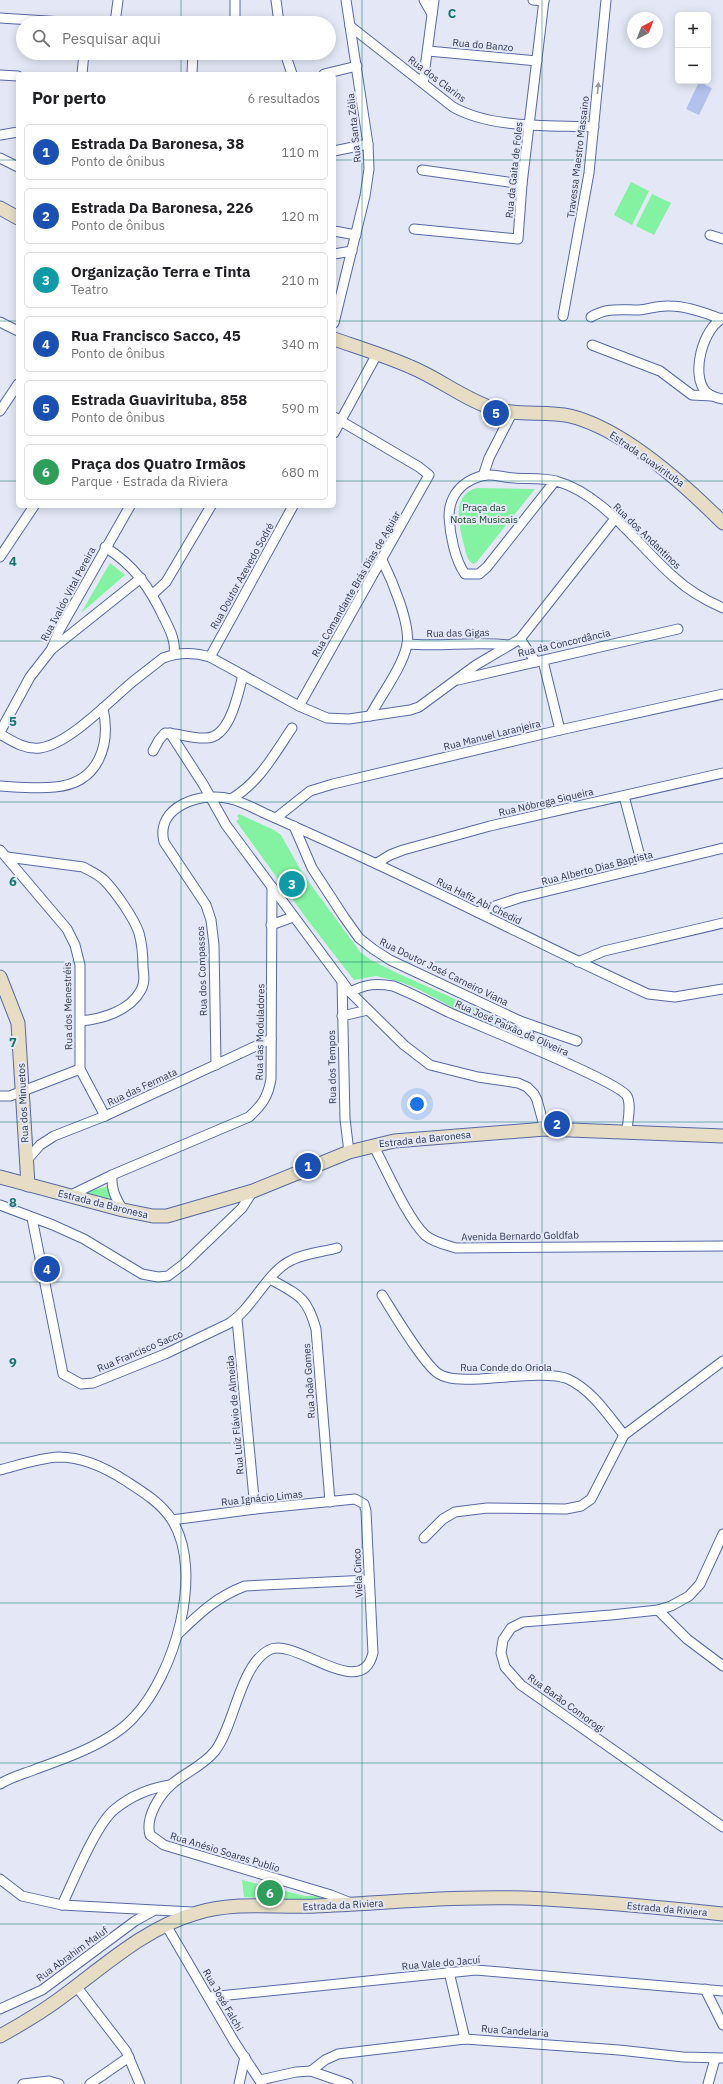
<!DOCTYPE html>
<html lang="pt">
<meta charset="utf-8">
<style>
:root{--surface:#fff;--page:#f2f2f2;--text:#202124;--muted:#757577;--line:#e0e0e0;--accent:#0f766e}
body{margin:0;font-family:"IBM Plex Sans",sans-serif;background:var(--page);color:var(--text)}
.controls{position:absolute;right:12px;top:12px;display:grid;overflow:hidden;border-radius:6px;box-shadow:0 2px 10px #0003}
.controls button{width:36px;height:36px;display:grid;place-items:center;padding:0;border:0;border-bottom:1px solid var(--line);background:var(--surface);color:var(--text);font:20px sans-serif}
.compass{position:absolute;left:627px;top:12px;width:36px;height:36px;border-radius:50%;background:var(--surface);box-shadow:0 2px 10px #0003;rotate:42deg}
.you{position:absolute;left:417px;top:1104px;width:14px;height:14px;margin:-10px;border:3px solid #fff;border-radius:50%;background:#1a73e8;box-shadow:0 0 0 6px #1a73e833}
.badge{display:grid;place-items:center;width:26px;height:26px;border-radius:50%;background:var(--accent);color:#fff;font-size:13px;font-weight:700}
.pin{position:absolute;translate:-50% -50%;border:2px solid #fff;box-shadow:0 1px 4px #0006}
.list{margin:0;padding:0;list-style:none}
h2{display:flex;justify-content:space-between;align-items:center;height:52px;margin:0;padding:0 16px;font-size:17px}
h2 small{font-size:13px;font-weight:400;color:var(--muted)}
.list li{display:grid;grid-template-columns:26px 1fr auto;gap:12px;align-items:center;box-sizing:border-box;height:56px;margin:0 8px 8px;padding:0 8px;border:1px solid var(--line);border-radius:6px}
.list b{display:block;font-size:15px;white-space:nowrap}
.list p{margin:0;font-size:13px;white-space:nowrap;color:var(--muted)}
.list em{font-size:13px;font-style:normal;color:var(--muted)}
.icon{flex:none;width:22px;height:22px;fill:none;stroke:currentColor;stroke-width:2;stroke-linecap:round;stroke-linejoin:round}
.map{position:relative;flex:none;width:723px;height:2084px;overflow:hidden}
.search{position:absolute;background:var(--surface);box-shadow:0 2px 10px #0003;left:16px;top:16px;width:320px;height:44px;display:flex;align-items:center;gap:10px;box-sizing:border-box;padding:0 14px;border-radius:22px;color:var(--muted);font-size:15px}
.panel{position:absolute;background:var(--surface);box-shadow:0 2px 10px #0003;left:16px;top:72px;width:320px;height:436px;border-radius:6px}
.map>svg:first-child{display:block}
.green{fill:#84f3a1}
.water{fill:#b2c1ed}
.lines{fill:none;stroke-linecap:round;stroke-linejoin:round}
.street-casing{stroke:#5768a3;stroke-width:11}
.secondary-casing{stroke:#5768a3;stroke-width:15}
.street{stroke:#fff;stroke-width:9}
.secondary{stroke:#e6ddc4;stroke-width:13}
.oneway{fill:#969aa6}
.grid{fill:none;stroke:#0f766e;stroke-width:1;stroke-opacity:0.55}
.labels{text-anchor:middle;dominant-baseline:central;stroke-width:4;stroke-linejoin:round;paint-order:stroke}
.street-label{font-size:10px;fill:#2c344e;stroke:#e4e8f6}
.park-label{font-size:10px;fill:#154524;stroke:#e4e8f6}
.grid-label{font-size:13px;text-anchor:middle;font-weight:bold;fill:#0f766e;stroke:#e4e8f6;stroke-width:4;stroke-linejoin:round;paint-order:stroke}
</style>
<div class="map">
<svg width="723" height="2084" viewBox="0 0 723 2084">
<rect width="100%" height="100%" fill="#e4e8f6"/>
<g class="green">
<polygon points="631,182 649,191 632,225 614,215"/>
<polygon points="652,194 671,203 654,235 636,226"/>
<path d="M477,488L535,489L476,563L473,564C466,559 466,552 464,545C459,526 451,494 477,488Z"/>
<polygon points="110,563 125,575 81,613"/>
<polygon points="239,814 274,830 281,835 303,874 361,953 371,960 397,973 513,1025 519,1034 463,1013 416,988 400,982 376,976 354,980 309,922 236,821 239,819 237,816"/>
<polygon points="110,1186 110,1202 80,1193"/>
<polygon points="242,1880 305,1896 318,1896 321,1899 318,1902 244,1897"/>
</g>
<polygon class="water" points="699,82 712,88 699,115 686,109"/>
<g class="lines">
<g class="street-casing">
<g id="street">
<polyline points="235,0 235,23"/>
<polyline points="276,0 279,23"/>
<polyline points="424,0 432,14"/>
<polyline points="533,0 544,1"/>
<polyline points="0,18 79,23"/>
<polyline points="115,23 118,0"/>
<path d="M350,26L453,107C492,129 550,125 594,127"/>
<polyline points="428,51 537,61"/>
<polyline points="285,53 292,74"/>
<polyline points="82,74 84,53"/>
<polyline points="192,74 193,53"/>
<polyline points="324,74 357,66"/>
<polyline points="0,75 18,76"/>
<polyline points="423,83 434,0"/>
<polyline points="0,135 18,132"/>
<polyline points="334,151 368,144"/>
<polyline points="0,158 18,167"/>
<polyline points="422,170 522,184"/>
<polyline points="414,229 518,239 522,184 544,0"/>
<polyline points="334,231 356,235"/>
<polyline points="710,235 723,239"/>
<polyline points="334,254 352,251"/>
<polyline points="563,316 589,173 606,0"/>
<path d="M591,317C607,307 621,310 639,310C649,309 659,305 670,306C686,306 706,313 721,319"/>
<path d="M723,318C703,328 690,375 706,392C711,396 717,398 723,399"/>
<polyline points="0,322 18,331"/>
<polyline points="334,323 365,196 369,169 368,144 346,0"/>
<polyline points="592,345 660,371 692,395 712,396"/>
<polyline points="0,411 18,384"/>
<polyline points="334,433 377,354"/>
<polyline points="484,473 489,458 512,413"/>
<path d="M555,481L487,567L479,574H465C455,560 450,535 449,517C449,499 458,486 473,479C490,471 497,477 514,478C528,479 543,478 556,481C604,494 639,547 675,578C689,591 705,600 723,608"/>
<path d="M105,547C134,565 150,588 164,618C170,630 176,641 174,654"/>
<polyline points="0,557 34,506"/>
<polyline points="153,594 166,582 211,506"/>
<polyline points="520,639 536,662"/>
<path d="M407,644C441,647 475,641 509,645"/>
<polyline points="52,649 141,578"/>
<polyline points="210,657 293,506"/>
<polyline points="543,661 560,730"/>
<polyline points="458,680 678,629"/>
<polyline points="299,706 429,475 419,467 334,417"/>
<path d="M370,716C381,695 402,668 407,645C411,624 391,578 382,560"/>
<polyline points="0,732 30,677 51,650 60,629 130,506"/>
<polyline points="170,733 203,784 226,825 350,992 404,1045 430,1065 478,1077 518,1083 527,1087 534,1094 537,1100 545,1129"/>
<path d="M0,734C12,741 25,750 40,748C70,744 112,698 136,679C145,672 154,665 163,658C179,652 194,652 210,657L299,706L327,718L349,719L410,710L419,707L476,665L520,639L614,520"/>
<path d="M153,751L159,740L165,733C179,733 192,739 206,738C230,738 238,694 243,675"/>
<path d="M0,786C18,787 37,789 55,787C99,783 111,745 103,708"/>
<polyline points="624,796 643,868"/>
<path d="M231,799C259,783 275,753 292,728"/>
<polyline points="276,818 310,791 333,784 560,730 723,694"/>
<polyline points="294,826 312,868 344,917 359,938 373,949 390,960 520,1021 577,1041"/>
<polyline points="0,850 67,929 75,945 80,965 80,1069 105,1116"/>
<path d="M7,857L83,867C90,871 98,874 104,880C115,891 134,918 139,933C142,944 143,956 143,967C144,975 145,983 141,990C130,1011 102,1019 81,1021"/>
<polyline points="377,863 390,855 403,850 490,826 723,773"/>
<polyline points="477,912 519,898 723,848"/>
<polyline points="271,925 293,917"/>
<polyline points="578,962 604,951 723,923"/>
<polyline points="342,981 345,1119 349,1152"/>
<path d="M350,992C366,984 376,983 393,986C411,993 428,1002 446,1011C471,1023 619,1081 627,1096C632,1106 627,1122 627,1133"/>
<polyline points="342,1016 368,1010"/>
<polyline points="520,1021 527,1029 533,1047"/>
<path d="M216,1065L214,945L211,920L206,905L164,842C155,806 202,791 231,799C242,802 254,808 264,813C291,825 318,837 344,849C446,895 545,947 648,994L675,997L723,989"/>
<polyline points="0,1096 10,1096 80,1069"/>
<path d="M373,1145C387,1170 406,1216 425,1235C433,1242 446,1245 456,1248L723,1246"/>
<polyline points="27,1160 40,1145 54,1136 105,1116 271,1039"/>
<polyline points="69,1196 112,1175"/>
<polyline points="0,1205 53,1225 84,1239 142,1274 158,1277 168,1276 185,1263 242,1208 253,1191"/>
<path d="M123,1210C115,1197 111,1189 112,1175L249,1117C262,1105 268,1097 271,1079L272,887"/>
<path d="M32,1218L63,1374L81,1384L93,1383L165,1354L228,1324C253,1309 267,1271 292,1260C305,1253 323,1252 337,1248"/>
<path d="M270,1279C299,1295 307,1297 316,1329L330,1502"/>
<path d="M382,1295C393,1312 424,1365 439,1374C451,1381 467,1379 480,1379C502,1378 550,1371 568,1379C592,1390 608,1415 624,1435"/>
<polyline points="237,1319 255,1509"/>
<path d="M0,1470C19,1465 39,1458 59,1457C84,1457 106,1468 126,1481C143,1492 161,1503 172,1520C205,1573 174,1675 134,1717C112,1742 67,1758 36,1769C24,1774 11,1777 0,1784"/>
<path d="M172,1520L255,1509L355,1499L364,1504L366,1511L373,1653C361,1703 295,1636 269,1650C240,1665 234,1727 215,1751C203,1766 186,1772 172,1784C159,1795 145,1818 150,1835L164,1845L331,1895L351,1903"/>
<polyline points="723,1534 700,1584 689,1596 671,1606 658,1610 611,1615 523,1622 511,1628 503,1640 501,1653 505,1667 521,1685 723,1827"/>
<polyline points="424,1538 443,1519 455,1512 487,1508 566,1509 581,1506 591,1499 624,1435 723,1361"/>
<polyline points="658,1610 687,1639 723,1666"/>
<path d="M178,1634C200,1613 216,1597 245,1586L369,1580"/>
<polyline points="0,1879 22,1896 62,1905 192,1912"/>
<path d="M62,1905C73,1882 96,1824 115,1809C131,1796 150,1788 170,1785"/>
<polyline points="166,1925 235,2043 262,2084"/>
<polyline points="449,1972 465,2039"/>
<polyline points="76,1986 126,2051 140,2084"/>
<polyline points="705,1989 723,2025"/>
<polyline points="209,1997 476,1970 723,1991"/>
<polyline points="0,2009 42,1990 135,1921 153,1911"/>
<polyline points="311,2071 325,2060 338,2054 465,2039 619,2050 683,2057 723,2058"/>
<polyline points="260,2080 296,2072 311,2071 348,2084"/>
<polyline points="23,2084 49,2081 59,2084"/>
<polyline points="90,2084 129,2057"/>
<polyline points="239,2084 245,2057"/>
<polyline points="708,2084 715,2059"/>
</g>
</g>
<g class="secondary-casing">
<g id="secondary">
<polyline points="0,208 18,218"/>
<path d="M334,339C360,348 386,356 411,367C440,379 465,400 495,409C519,416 546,411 570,416C624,429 684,484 723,523"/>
<polyline points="0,977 18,1023 28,1185"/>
<polyline points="0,1177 123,1210 153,1216 167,1216 253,1191 349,1152 394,1141 545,1129 723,1136"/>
<path d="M0,2036C20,2025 40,2013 58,2000C102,1968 144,1928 197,1913C234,1901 277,1908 315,1906C385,1903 455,1896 525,1898C591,1901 657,1907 723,1914"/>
</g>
</g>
<use href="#street" class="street"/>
<use href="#secondary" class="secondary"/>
</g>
<defs><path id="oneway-solid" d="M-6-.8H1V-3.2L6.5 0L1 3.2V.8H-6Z"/></defs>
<use class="oneway" href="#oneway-solid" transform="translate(598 88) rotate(-84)"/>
<path class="grid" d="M181,0V23M362,0V2084M542,0V2084M181,53V74M0,160H18M334,160H723M0,321H18M334,321H723M0,481H18M334,481H723M181,506V2084M0,641H723M0,802H723M0,962H723M0,1122H723M0,1282H723M0,1443H723M0,1603H723M0,1763H723M0,1924H723"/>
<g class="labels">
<g class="street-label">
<text transform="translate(483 45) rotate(5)">Rua do Banzo</text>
<text transform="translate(437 79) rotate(37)">Rua dos Clarins</text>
<text transform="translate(354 128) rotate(-96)">Rua Santa Zélia</text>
<text transform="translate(578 157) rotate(-83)">Travessa Maestro Massaino</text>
<text transform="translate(514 170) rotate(-84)">Rua da Gaita de Foles</text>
<text transform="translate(647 459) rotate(35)">Estrada Guavirituba</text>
<text transform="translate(647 536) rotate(44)">Rua dos Andantinos</text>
<text transform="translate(242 576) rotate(-61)">Rua Doutor Azevedo Sodré</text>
<text transform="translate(356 584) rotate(-60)">Rua Comandante Brás Dias de Aguiar</text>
<text transform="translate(68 594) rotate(-62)">Rua Ivaldo Vital Pereira</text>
<text transform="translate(458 633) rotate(-1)">Rua das Gigas</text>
<text transform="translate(564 643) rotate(-13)">Rua da Concordância</text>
<text transform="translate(492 735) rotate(-14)">Rua Manuel Laranjeira</text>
<text transform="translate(546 802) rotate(-13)">Rua Nóbrega Siqueira</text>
<text transform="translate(597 868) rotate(-14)">Rua Alberto Dias Baptista</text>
<text transform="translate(479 901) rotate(26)">Rua Hafiz Abi Chedid</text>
<text transform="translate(202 971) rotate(-92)">Rua dos Compassos</text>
<text transform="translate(444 972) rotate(26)">Rua Doutor José Carneiro Viana</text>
<text transform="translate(68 1006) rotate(-91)">Rua dos Menestréis</text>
<text transform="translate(512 1028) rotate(24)">Rua José Paixão de Oliveira</text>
<text transform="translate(260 1032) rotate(-89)">Rua das Moduladores</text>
<text transform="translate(332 1067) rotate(-91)">Rua dos Tempos</text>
<text transform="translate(142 1087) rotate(-25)">Rua das Fermata</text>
<text transform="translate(23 1103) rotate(-93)">Rua dos Minuetos</text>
<text transform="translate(425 1139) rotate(-6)">Estrada da Baronesa</text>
<text transform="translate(103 1204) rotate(14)">Estrada da Baronesa</text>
<text transform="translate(520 1236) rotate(-1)">Avenida Bernardo Goldfab</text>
<text transform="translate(140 1351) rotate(-23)">Rua Francisco Sacco</text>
<text x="506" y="1367">Rua Conde do Oriola</text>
<text transform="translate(309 1381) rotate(-94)">Rua João Gomes</text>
<text transform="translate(235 1415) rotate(-95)">Rua Luíz Flávio de Almeida</text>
<text transform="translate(262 1498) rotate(-6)">Rua Ignácio Limas</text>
<text transform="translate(358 1573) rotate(-93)">Viela Cinco</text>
<text transform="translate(566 1703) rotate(36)">Rua Barão Comorogi</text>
<text transform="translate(225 1852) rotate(17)">Rua Anésio Soares Publio</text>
<text transform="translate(343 1905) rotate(-3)">Estrada da Riviera</text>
<text transform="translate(667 1909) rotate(5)">Estrada da Riviera</text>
<text transform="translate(72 1954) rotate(-36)">Rua Abrahim Maluf</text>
<text transform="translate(441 1963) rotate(-5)">Rua Vale do Jacuí</text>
<text transform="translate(223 2000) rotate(60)">Rua José Falchi</text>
<text transform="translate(515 2031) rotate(4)">Rua Candelaria</text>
</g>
<g class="park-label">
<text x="484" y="507">Praça das<tspan x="484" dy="12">Notas Musicais</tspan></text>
</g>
</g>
<g class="grid-label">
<text x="452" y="18">C</text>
<text x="13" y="566">4</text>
<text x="13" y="726">5</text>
<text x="13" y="886">6</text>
<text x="13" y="1047">7</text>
<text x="13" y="1207">8</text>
<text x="13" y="1367">9</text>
</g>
</svg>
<div class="controls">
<button>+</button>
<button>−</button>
</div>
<svg class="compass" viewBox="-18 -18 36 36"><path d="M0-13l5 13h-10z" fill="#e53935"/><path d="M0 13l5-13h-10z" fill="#757577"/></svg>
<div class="you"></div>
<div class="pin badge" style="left:308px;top:1166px;background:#1a4fb4">1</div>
<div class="pin badge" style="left:557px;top:1124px;background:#1a4fb4">2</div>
<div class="pin badge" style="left:292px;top:884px;background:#0f9aa8">3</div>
<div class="pin badge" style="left:47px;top:1269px;background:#1a4fb4">4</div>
<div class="pin badge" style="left:496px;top:413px;background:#1a4fb4">5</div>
<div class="pin badge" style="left:270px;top:1893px;background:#2e9e5b">6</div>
<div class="search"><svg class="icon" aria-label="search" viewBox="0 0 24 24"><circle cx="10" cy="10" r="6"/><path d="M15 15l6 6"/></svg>Pesquisar aqui</div>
<section class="panel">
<h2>Por perto<small>6 resultados</small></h2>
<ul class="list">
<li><span class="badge" style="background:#1a4fb4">1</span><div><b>Estrada Da Baronesa, 38</b><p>Ponto de ônibus</p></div><em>110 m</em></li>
<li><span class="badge" style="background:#1a4fb4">2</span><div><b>Estrada Da Baronesa, 226</b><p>Ponto de ônibus</p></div><em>120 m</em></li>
<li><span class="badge" style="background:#0f9aa8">3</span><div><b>Organização Terra e Tinta</b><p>Teatro</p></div><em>210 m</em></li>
<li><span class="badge" style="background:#1a4fb4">4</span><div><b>Rua Francisco Sacco, 45</b><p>Ponto de ônibus</p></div><em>340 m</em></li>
<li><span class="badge" style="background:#1a4fb4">5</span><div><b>Estrada Guavirituba, 858</b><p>Ponto de ônibus</p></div><em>590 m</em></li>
<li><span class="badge" style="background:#2e9e5b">6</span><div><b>Praça dos Quatro Irmãos</b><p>Parque · Estrada da Riviera</p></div><em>680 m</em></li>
</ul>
</section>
</div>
